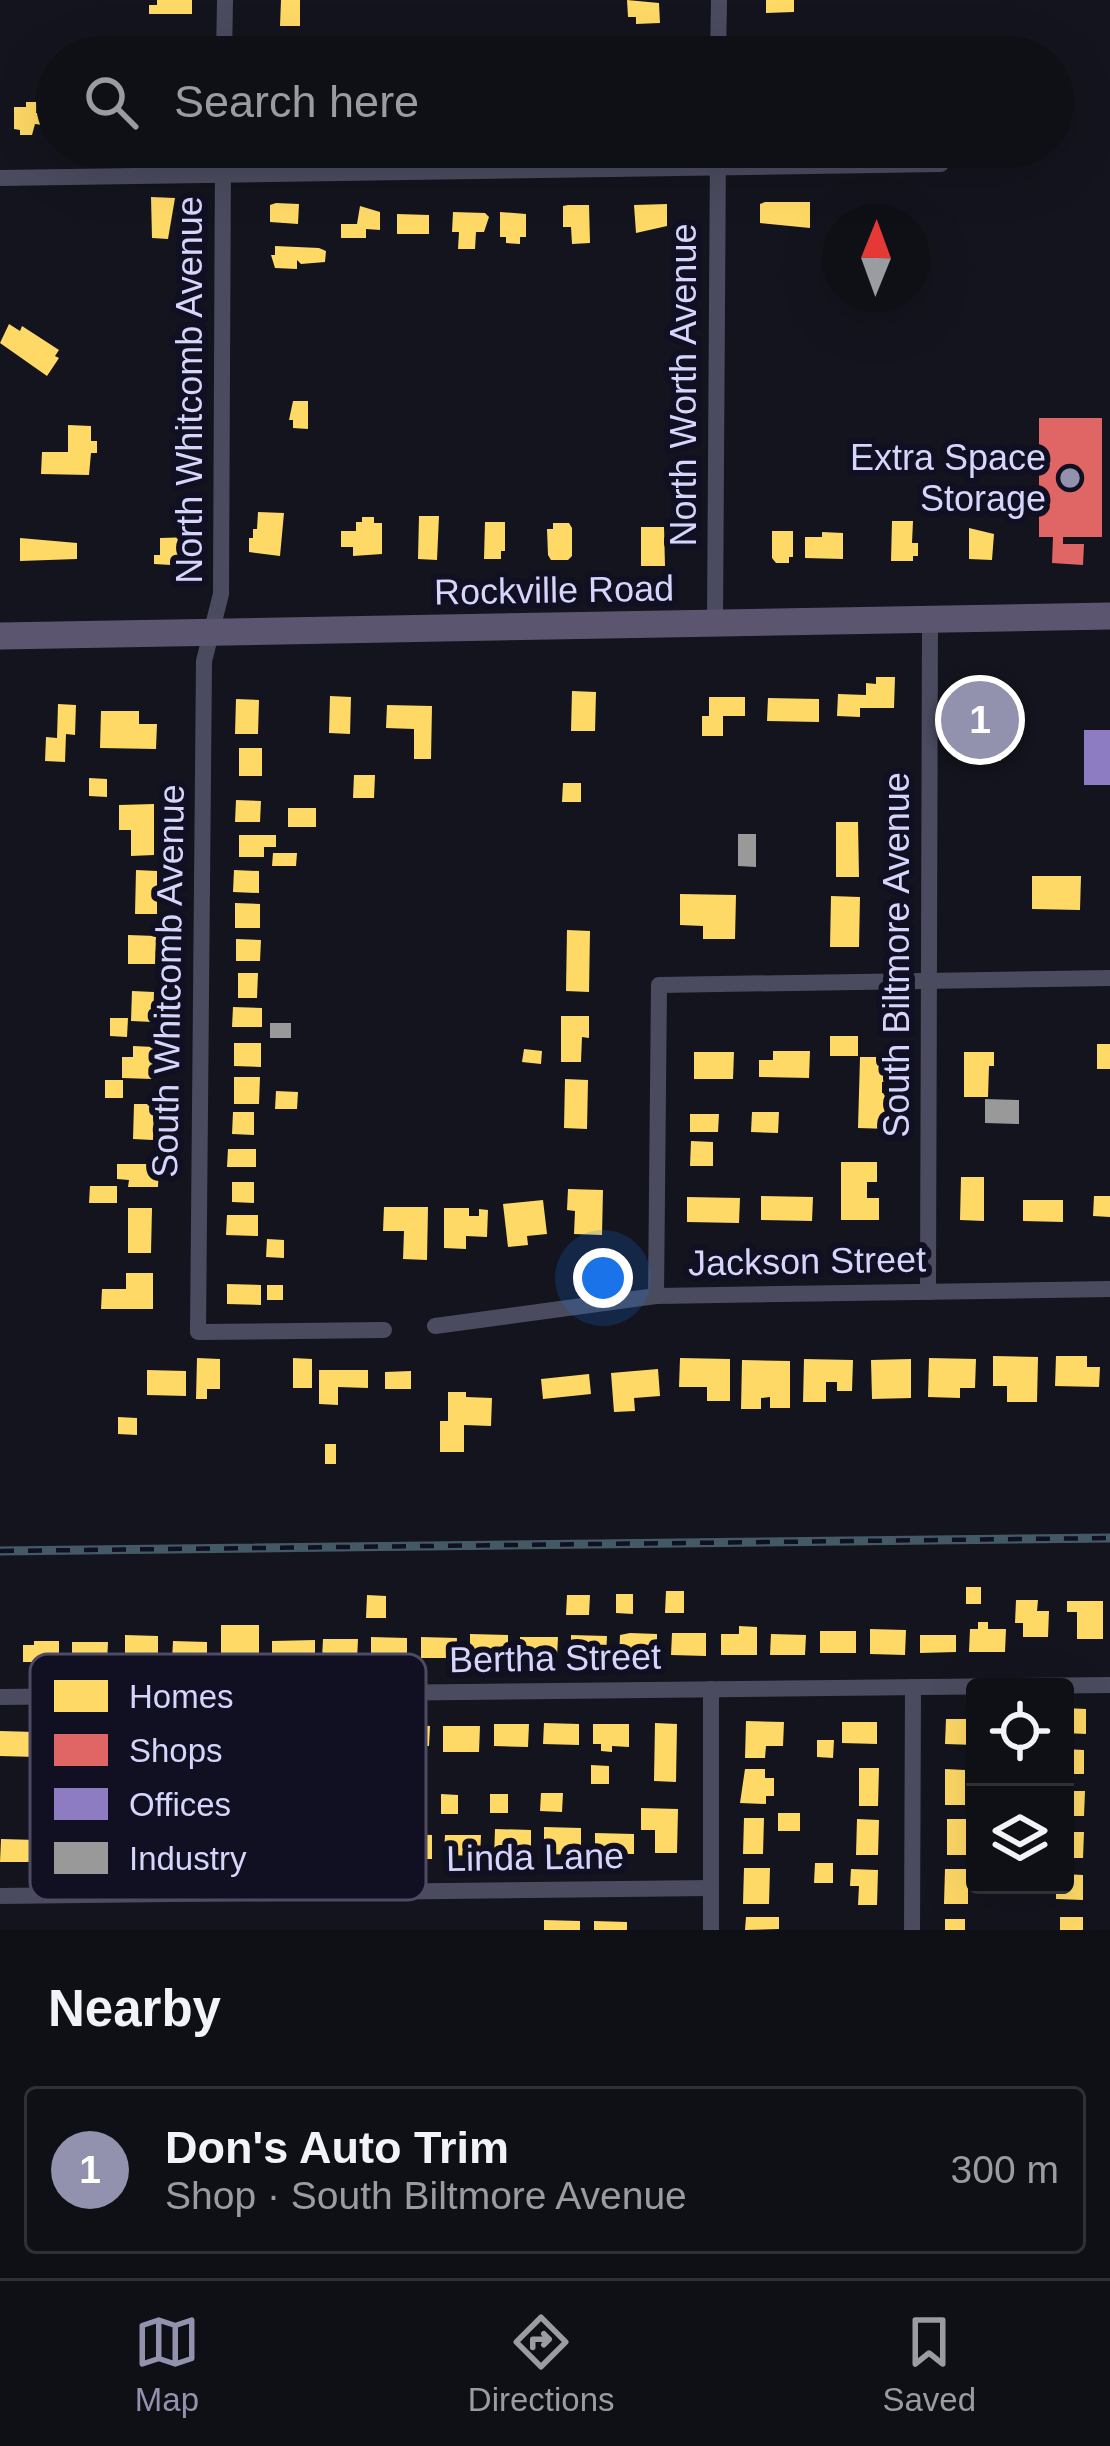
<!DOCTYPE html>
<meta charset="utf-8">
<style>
:root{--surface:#0f0f16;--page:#18181f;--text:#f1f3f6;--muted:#9b9ca1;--line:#2f2f35;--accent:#9291ae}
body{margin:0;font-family:Helvetica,sans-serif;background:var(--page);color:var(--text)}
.controls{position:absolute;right:36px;bottom:36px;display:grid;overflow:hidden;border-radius:12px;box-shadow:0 12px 48px #0002}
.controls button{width:108px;height:108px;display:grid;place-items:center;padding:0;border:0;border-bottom:3px solid var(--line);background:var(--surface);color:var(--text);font:60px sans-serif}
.compass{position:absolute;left:822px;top:204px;width:108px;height:108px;border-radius:50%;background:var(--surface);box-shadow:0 12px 48px #0002;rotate:1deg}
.you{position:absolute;left:603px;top:1278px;width:42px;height:42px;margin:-30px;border:9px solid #fff;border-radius:50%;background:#1a73e8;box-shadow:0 0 0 18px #1a73e833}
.badge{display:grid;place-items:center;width:78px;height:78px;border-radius:50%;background:var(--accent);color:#fff;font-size:39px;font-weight:700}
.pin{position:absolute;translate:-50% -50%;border:6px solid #fff;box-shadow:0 3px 12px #0006}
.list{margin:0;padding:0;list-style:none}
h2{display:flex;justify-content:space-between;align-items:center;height:156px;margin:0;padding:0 48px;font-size:51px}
h2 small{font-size:39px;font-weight:400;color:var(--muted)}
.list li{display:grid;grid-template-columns:78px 1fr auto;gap:36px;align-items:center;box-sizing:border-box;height:168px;margin:0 24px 24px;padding:0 24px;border:3px solid var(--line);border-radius:12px}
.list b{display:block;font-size:45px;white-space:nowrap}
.list p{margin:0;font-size:39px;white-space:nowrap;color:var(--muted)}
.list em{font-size:39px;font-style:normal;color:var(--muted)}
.icon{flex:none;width:66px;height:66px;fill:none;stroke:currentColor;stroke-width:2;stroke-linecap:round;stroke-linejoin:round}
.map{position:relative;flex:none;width:1110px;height:1930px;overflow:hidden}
.search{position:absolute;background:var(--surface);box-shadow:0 12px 48px #0002;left:36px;right:36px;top:36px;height:132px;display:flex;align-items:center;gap:30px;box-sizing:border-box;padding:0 42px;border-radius:66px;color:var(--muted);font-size:45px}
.sheet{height:348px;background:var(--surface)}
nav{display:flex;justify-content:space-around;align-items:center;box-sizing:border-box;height:168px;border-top:3px solid var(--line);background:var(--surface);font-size:33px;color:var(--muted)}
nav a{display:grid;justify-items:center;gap:6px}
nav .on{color:var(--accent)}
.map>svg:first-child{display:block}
.homes{fill:#ffd966}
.shops{fill:#e06666}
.offices{fill:#8e7cc3}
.industry{fill:#999}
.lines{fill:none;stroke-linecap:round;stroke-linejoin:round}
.minor{stroke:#4a4b5e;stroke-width:16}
.primary{stroke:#5c556f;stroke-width:27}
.rail-casing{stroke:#435a65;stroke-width:9}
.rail{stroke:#111022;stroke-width:4.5;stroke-dasharray:14;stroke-linecap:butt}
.poi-dot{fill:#9291ae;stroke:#111022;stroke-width:4.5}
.labels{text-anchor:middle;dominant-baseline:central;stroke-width:12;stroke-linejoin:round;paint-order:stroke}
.street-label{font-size:36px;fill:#d6d5fb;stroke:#111022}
.poi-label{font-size:36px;fill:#d6d5fb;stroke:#111022;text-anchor:end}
.key{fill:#111022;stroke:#4c4b63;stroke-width:3}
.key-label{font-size:33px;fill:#d6d5fb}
</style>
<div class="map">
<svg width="1110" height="1930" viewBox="0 0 1110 1930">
<rect width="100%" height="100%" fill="#14141e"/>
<g class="homes">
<polygon points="157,0 192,0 192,14 149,14 149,5 157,5"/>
<polygon points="281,0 300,0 300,26 280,26"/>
<polygon points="627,0 659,3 660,23 636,24 636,17 628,17"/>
<polygon points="766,0 794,0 794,12 766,13"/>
<rect x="153" y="43" width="20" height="14"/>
<polygon points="26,102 37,102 36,113 43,113 43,125 35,124 32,135 20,135 20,130 14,129 14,107 26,107"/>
<polygon points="151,197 175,198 168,239 152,238"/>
<polygon points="765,202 810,202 810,228 760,223 760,204"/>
<polygon points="276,203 299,204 298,224 270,222 270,205"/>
<polygon points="667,204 667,226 636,233 634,205"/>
<polygon points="568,205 589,205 590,243 572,244 571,227 563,227 563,206"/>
<polygon points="360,206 380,212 380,230 366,229 366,238 341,238 341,224 357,224"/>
<polygon points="453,212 485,213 489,217 484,232 476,232 475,249 458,249 459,232 452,232"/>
<polygon points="500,212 526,214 526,237 520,237 520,244 506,243 506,237 500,237"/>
<polygon points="397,214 429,215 429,234 397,234"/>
<polygon points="275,246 319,248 326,251 325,262 301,264 297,260 297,269 275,268 271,255 275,255"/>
<polygon points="9,324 20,331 22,326 59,350 55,356 59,358 47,376 0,343"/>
<polygon points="293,401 308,401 308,429 293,428 293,420 289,420"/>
<polygon points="68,425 91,426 91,441 97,441 97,453 91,453 89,475 41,474 42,452 68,452"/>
<polygon points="258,512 284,513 280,556 249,552 249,538 253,538 253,529 257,529"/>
<polygon points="419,516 439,516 437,560 418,559"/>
<polygon points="362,517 374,517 374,523 382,523 382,554 353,556 353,547 341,547 341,531 356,531 356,522 362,522"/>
<polygon points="892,521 913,521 912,543 918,543 918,556 913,556 913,561 891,561"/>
<polygon points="485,522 505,522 505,551 501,551 501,559 484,559"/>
<polygon points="553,523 569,523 572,528 572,556 568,560 551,560 548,555 547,529 553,529"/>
<polygon points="641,527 664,527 665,566 641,566"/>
<polygon points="969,528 994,534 992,560 969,559"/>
<polygon points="772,531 793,531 793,557 789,557 789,563 776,563 772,558"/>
<polygon points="822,532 843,533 843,559 805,558 805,537 822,537"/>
<polygon points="194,537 193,557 171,558 171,565 154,564 154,555 160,555 160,538"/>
<polygon points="20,538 77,543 77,559 20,561"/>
<polygon points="876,677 895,677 894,708 860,708 860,717 837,716 838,694 866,695 866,683 876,684"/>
<polygon points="572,691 596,692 595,731 571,731"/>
<polygon points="330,696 351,697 350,734 329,733"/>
<polygon points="709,697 745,697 745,716 723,716 723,736 702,736 702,716 709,716"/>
<polygon points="768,698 819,699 819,722 767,721"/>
<polygon points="236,699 259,700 258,734 235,734"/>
<polygon points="58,704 76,705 75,735 66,734 65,762 45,761 46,737 57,738"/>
<polygon points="387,705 432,706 431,759 414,759 414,729 386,728"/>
<polygon points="101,711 139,711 139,724 157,724 156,749 100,748"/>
<rect x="239" y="748" width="23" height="28"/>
<polygon points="354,775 375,775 374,798 353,798"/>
<polygon points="89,778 107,779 107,797 89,796"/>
<polygon points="563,783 581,783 581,802 562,802"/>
<polygon points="236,800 261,801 260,822 235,822"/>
<polygon points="154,804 154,855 131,856 131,830 119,830 119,805"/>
<rect x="288" y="808" width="28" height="19"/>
<polygon points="836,822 858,822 859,877 836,877"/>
<polygon points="239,835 276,835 276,847 264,847 264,857 239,857"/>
<polygon points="273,853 297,853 296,866 272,866"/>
<polygon points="136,870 157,871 157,914 135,914"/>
<polygon points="234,870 259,871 259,893 233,892"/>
<polygon points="1032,876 1081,876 1080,910 1032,909"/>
<polygon points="680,894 736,895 735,939 703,939 703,926 680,925"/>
<polygon points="831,896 860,897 859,947 830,947"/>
<polygon points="235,903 260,904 260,928 235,928"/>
<polygon points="567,930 590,931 589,992 566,991"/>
<polygon points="128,935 156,936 155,964 128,964"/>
<polygon points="236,939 261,940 260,961 236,961"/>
<polygon points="238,973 258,973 257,998 238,998"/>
<polygon points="132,991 154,992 153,1022 131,1021"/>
<polygon points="233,1007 262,1008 262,1027 232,1027"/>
<polygon points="561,1016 589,1016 589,1038 582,1037 581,1062 561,1062"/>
<polygon points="110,1018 128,1018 127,1037 110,1036"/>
<rect x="830" y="1036" width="28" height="20"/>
<polygon points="234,1043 261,1043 261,1067 234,1066"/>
<rect x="1097" y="1044" width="13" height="25"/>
<polygon points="133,1046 154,1047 153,1079 122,1078 122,1057 133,1057"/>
<polygon points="524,1049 542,1051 541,1064 522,1062"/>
<polygon points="773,1051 810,1051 809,1078 759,1077 759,1060 773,1060"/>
<polygon points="694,1052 734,1052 733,1079 694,1079"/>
<polygon points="964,1052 994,1052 994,1066 989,1066 988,1097 964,1097"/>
<polygon points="860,1057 891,1057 891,1082 882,1082 882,1093 891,1093 890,1129 858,1128"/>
<polygon points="234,1077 260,1077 259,1104 234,1104"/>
<polygon points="565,1079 588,1080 587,1129 564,1128"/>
<rect x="105" y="1080" width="18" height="18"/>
<polygon points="276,1091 298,1092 297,1109 275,1109"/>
<polygon points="134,1104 154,1104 153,1140 133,1139"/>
<polygon points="233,1112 254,1112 254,1135 232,1134"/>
<polygon points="752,1112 779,1112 778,1133 751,1132"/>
<polygon points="690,1114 719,1114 718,1132 690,1132"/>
<polygon points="691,1141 713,1142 713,1166 690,1166"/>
<polygon points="228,1149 256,1149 256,1167 227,1167"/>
<polygon points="841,1162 877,1162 877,1182 867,1182 867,1198 879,1198 879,1220 841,1220"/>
<polygon points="117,1164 159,1164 158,1187 128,1187 129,1180 117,1179"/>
<polygon points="961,1177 984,1177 984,1221 960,1220"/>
<polygon points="232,1182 254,1182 254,1203 232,1202"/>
<polygon points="90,1186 117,1186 117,1203 89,1203"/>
<polygon points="568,1189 603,1190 602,1235 574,1234 575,1211 567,1210"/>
<polygon points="761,1196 813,1197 812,1221 761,1220"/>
<polygon points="1094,1196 1110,1196 1110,1217 1093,1216"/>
<polygon points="687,1197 740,1198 739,1223 687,1222"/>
<polygon points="543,1200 547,1234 527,1236 528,1245 508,1247 503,1204"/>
<polygon points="1023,1200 1063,1200 1063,1222 1023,1221"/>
<polygon points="384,1207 428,1207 427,1260 403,1259 404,1231 383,1231"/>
<polygon points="128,1208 152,1208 151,1253 128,1253"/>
<polygon points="444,1208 469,1208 469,1216 479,1216 479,1209 488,1210 487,1237 466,1236 466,1249 444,1248"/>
<polygon points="227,1215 258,1215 258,1236 226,1235"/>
<polygon points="267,1239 284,1240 284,1258 266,1257"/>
<polygon points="126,1273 153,1273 153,1309 101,1309 102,1289 126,1289"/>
<polygon points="227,1284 261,1285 261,1305 227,1304"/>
<rect x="267" y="1285" width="16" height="15"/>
<polygon points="993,1356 1038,1357 1037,1402 1007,1402 1007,1386 993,1386"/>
<polygon points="1056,1356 1087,1356 1087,1367 1100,1367 1099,1387 1055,1386"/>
<polygon points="197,1358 220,1359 220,1389 207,1389 207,1399 196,1399"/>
<polygon points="293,1358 312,1359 312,1388 293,1388"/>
<polygon points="680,1358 730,1359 730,1401 707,1401 707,1387 679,1387"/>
<polygon points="929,1358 976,1359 975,1388 960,1388 960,1398 928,1397"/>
<polygon points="804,1359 853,1360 852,1391 837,1391 837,1382 826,1382 826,1402 803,1402"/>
<polygon points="911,1359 911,1398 872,1399 871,1360"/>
<polygon points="742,1360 790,1361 790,1408 770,1408 770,1397 761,1398 761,1409 741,1409"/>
<polygon points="658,1369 660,1396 634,1398 635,1411 614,1412 611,1373"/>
<polygon points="147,1370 186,1371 186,1396 147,1395"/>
<polygon points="319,1370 368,1370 368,1388 338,1387 338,1405 319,1404"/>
<polygon points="411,1371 411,1389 385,1389 385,1372"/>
<polygon points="589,1374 591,1394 543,1399 541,1379"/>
<polygon points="448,1392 466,1392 466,1397 492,1398 491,1426 464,1425 464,1452 440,1452 440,1421 448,1421"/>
<polygon points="118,1417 137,1418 137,1435 118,1434"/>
<rect x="325" y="1444" width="11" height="20"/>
<rect x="966" y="1587" width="15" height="17"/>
<polygon points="666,1591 684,1591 684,1613 665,1613"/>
<polygon points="616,1594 633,1594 633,1614 616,1613"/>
<polygon points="367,1595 386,1596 386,1618 366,1618"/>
<polygon points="567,1595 590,1595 589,1615 566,1615"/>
<polygon points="1016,1600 1038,1600 1037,1611 1049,1611 1048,1637 1023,1637 1023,1623 1015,1623"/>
<polygon points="1067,1601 1103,1601 1103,1639 1077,1639 1077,1612 1067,1612"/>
<polygon points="978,1622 988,1622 988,1629 1006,1629 1005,1652 969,1652 970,1629 978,1629"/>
<rect x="221" y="1625" width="38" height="35"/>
<polygon points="739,1626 757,1627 757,1655 721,1655 721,1634 739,1634"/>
<polygon points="870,1629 906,1630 905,1655 870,1654"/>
<rect x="820" y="1631" width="36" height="22"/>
<polygon points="630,1633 657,1634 657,1661 619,1660 620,1635"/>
<polygon points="672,1633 706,1633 706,1656 671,1655"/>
<polygon points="470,1634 508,1635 508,1657 470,1657"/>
<polygon points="771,1634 806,1635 805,1655 770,1655"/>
<polygon points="125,1635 158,1636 158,1660 125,1660"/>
<polygon points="571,1635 607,1636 606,1657 571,1657"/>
<polygon points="920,1635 956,1635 956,1652 920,1653"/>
<polygon points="371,1637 407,1638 407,1659 371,1658"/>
<polygon points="421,1637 457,1638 456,1658 421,1658"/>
<polygon points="520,1637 558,1637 557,1657 520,1657"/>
<polygon points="323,1639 358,1639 357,1660 322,1659"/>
<polygon points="315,1640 315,1658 272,1659 272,1641"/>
<polygon points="34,1641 59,1641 59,1662 23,1662 23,1645 34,1645"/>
<polygon points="173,1641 207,1642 207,1661 172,1661"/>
<polygon points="72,1642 108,1642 107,1664 72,1663"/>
<polygon points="1065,1708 1086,1709 1086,1734 1065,1733"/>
<polygon points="946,1719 975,1719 975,1745 945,1744"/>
<polygon points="746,1721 784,1722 783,1746 766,1746 765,1758 745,1758"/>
<polygon points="842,1722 877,1722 877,1744 842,1743"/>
<polygon points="544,1723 579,1724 579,1745 543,1744"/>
<polygon points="655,1723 677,1724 676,1782 654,1781"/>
<polygon points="494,1724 529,1724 528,1747 494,1746"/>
<polygon points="593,1724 629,1724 629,1747 612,1746 612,1752 601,1751 601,1744 593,1744"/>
<polygon points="394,1725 430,1726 429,1746 394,1745"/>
<polygon points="443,1726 480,1726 479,1752 443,1752"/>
<polygon points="0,1731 36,1732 36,1757 0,1756"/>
<polygon points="817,1740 834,1740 833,1758 817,1757"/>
<polygon points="1065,1749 1084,1750 1084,1774 1065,1774"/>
<polygon points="591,1765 609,1766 609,1784 591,1784"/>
<polygon points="859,1768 879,1768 878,1806 859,1806"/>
<polygon points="745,1769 765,1769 765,1778 774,1778 774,1796 766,1796 766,1804 740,1803"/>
<polygon points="945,1769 965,1770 965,1805 945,1805"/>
<polygon points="1065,1791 1085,1791 1084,1816 1065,1816"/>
<polygon points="541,1793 563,1793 562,1812 540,1811"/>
<polygon points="441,1794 458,1795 458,1814 441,1814"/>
<rect x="490" y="1794" width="18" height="19"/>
<polygon points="641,1808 678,1809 677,1853 655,1853 655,1830 641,1830"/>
<rect x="778" y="1813" width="22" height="18"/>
<polygon points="744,1818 764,1818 763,1854 743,1854"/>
<polygon points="857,1819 879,1820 878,1855 856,1855"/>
<rect x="947" y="1819" width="20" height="36"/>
<polygon points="544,1827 581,1828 581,1855 544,1854"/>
<polygon points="495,1829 531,1830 531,1850 506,1850 506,1859 494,1859"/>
<polygon points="1066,1832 1084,1832 1083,1858 1065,1858"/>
<polygon points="595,1833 634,1834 634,1854 595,1854"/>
<polygon points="395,1834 432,1835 432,1859 395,1859"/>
<polygon points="445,1835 481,1835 480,1856 444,1855"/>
<polygon points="1,1839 37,1840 37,1862 0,1862"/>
<polygon points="815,1863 833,1863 833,1883 814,1883"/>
<polygon points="744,1868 770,1868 769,1904 743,1904"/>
<polygon points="851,1869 878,1870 877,1905 858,1905 859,1886 850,1886"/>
<polygon points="945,1869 968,1869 968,1904 944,1904"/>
<polygon points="1065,1874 1083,1875 1083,1900 1056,1899 1056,1885 1065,1885"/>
<polygon points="746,1917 779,1917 779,1929 745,1930"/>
<rect x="1060" y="1917" width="23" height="13"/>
<rect x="945" y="1919" width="20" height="11"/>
<polygon points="544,1920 580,1921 580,1930 544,1930"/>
<polygon points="594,1921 627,1922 627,1930 594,1930"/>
</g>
<g class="shops">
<polygon points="1039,418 1102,418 1102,537 1063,537 1063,544 1084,544 1083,565 1052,563 1053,537 1039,537"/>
<polygon points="959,681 1002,681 1001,761 958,760"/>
</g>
<rect class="offices" x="1084" y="730" width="26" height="55"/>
<g class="industry">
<polygon points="738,834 756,834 756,867 738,866"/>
<rect x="270" y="1023" width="21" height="15"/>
<polygon points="985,1099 1019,1100 1019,1124 985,1123"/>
</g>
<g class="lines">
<g class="minor">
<polyline points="224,57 225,0"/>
<polyline points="718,57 719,0"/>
<polyline points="223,147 221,594 204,661 198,1332 384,1330"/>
<polyline points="0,178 941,164"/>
<polyline points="715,623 718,147"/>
<polyline points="928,1292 930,619"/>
<polyline points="656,1296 659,985 1110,978"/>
<polyline points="435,1326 656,1296 1110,1289"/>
<polyline points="711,1689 711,1930"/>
<polyline points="165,1695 167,1894"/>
<polyline points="0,1697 1110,1685"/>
<polyline points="0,1896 711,1888"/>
<polyline points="912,1930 913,1687"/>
</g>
<polyline class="primary" points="0,636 1110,616"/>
<g class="rail-casing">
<polyline id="rail" points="0,1551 1110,1538"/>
</g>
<use href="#rail" class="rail"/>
</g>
<circle class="poi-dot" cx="1070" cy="478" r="12"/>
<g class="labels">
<g class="street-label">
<text transform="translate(683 385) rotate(-90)">North Worth Avenue</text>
<text transform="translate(189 390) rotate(-90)">North Whitcomb Avenue</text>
<text transform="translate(554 590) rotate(-1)">Rockville Road</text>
<text transform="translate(896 955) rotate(-90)">South Biltmore Avenue</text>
<text transform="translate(168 981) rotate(-89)">South Whitcomb Avenue</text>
<text transform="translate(807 1261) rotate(-1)">Jackson Street</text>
<text transform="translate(555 1658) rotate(-1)">Bertha Street</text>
<text transform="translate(535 1857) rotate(-1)">Linda Lane</text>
</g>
<g class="poi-label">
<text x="1046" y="457">Extra Space<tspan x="1046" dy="41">Storage</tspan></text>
</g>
</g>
<rect x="30" y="1654" width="396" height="246" rx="18" class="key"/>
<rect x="54" y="1680" width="54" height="32" fill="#ffd966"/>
<rect x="54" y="1734" width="54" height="32" fill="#e06666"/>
<rect x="54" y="1788" width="54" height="32" fill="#8e7cc3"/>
<rect x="54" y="1842" width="54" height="32" fill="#999"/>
<g class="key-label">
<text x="129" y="1708">Homes</text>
<text x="129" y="1762">Shops</text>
<text x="129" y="1816">Offices</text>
<text x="129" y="1870">Industry</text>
</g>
</svg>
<div class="controls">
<button><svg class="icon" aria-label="locate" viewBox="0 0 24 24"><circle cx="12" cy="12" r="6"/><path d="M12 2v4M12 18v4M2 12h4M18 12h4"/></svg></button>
<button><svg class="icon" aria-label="layers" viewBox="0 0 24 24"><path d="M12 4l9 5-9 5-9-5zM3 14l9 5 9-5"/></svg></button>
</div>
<svg class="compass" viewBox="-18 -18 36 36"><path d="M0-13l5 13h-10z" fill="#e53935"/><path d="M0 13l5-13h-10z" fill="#9b9ca1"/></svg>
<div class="you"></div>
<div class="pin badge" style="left:980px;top:720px">1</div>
<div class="search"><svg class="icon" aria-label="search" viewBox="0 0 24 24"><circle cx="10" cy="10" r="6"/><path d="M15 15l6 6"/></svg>Search here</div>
</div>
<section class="sheet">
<h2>Nearby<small></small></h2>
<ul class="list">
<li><span class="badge">1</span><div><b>Don's Auto Trim</b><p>Shop · South Biltmore Avenue</p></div><em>300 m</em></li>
</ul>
</section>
<nav>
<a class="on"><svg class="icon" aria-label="map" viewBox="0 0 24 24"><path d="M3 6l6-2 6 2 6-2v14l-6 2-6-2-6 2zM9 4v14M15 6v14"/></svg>Map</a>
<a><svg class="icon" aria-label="directions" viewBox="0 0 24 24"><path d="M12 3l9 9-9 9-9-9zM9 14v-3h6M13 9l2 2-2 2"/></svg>Directions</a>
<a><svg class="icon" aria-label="saved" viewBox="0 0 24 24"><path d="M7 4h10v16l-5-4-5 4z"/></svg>Saved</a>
</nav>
